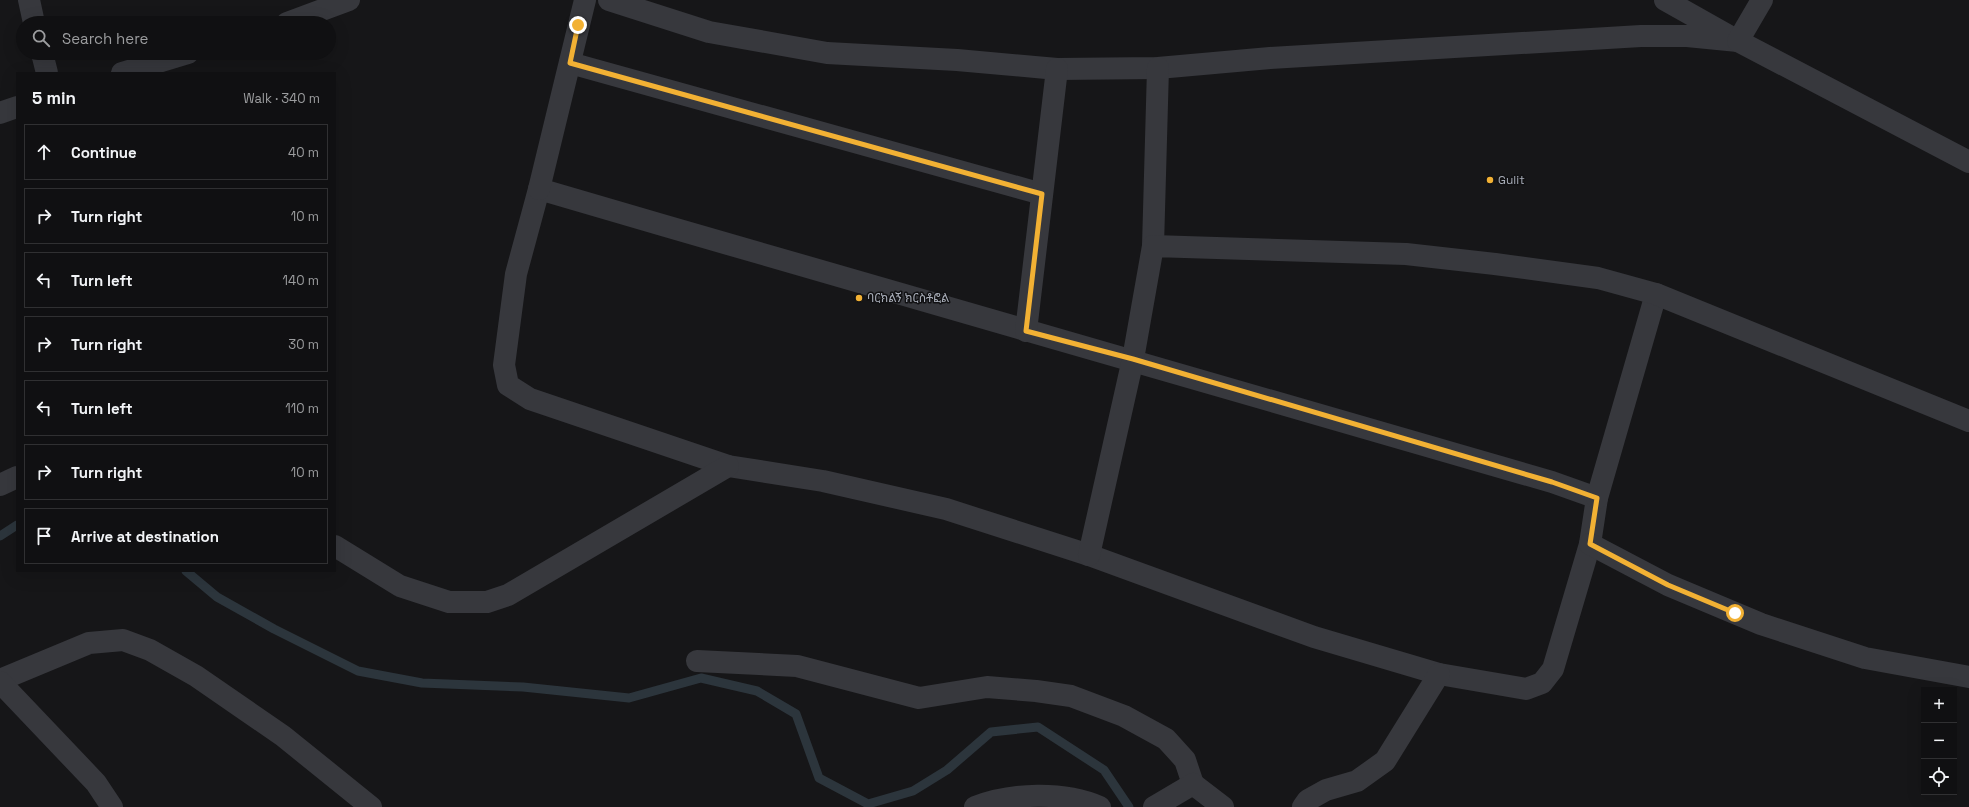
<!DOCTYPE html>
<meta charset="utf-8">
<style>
:root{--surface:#101012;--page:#19191b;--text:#f1f3f6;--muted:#9c9d9f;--line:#303032}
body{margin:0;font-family:"Space Grotesk","Noto Sans Ethiopic",sans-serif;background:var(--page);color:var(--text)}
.controls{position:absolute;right:12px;bottom:12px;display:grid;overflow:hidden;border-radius:0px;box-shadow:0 4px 16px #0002}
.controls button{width:36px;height:36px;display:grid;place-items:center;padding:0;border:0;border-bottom:1px solid var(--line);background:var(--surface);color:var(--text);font:20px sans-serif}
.stop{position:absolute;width:12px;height:12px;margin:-9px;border:3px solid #f2b134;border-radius:50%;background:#fff}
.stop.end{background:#f2b134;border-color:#fff;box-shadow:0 1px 4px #0008}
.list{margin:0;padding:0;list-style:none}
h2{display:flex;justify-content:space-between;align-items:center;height:52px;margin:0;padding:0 16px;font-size:17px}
h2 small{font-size:13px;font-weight:400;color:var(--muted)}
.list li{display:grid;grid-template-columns:26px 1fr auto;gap:12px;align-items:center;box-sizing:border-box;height:56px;margin:0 8px 8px;padding:0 8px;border:1px solid var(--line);border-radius:0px}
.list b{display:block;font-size:15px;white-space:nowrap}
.list em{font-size:13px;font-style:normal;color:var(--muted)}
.icon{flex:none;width:22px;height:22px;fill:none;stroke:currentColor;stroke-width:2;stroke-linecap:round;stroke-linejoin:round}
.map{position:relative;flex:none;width:1969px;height:807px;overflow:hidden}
.search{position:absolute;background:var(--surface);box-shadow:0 4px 16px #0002;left:16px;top:16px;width:320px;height:44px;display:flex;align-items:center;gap:10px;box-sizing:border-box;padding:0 14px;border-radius:22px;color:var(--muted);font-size:15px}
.panel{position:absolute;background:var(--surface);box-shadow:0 4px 16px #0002;left:16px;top:72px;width:320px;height:500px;border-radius:0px}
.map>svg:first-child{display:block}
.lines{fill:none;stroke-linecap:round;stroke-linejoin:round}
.stream{stroke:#2c353c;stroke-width:9}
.minor{stroke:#37383d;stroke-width:22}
.route{stroke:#f2b134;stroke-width:5}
.poi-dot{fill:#f2b134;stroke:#111113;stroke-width:1.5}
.labels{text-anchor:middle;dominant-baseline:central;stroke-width:3;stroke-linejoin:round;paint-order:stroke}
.poi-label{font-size:12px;fill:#a8adb8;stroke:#111113;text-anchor:start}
</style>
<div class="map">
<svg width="1969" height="807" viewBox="0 0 1969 807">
<rect width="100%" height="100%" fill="#161618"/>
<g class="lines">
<g class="stream">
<polyline points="0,536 17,525"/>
<polyline points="186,571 217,597 274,629 358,671 422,683 523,687 629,698 701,678 757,691 796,714 819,778 868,804 913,791 947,770 991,732 1038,727 1104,770 1129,807"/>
</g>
<g class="minor">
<polyline points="29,0 34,23"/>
<polyline points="609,0 709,32 827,53 957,60 1057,69 1158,68 1270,58 1641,36 1687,36 1738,41 1665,0"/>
<polyline points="1762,0 1738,41 1969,162"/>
<polyline points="287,23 349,0"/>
<polyline points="42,53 47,73"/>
<polyline points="570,63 1042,194"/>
<polyline points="122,73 188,53"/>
<polyline points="0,113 17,107"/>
<path d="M539,189C876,288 1214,383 1552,482L1597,498L1590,544L1553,669L1542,683L1526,689L1439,674L1314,637L1089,555L946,509L823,481L728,466L530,399L508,385L504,365L516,274Z"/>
<polyline points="539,189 585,0"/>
<polyline points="1153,246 1158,68"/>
<polyline points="1026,331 1057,69"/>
<polyline points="0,485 17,477"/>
<polyline points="1597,498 1656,294"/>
<polyline points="1590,544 1668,585 1761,624 1865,658 1969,677"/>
<polyline points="335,546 400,586 449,602 487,602 508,595 728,466"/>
<polyline points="1089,555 1133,359 1153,246 1406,254 1495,264 1598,278 1656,294 1969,421"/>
<polyline points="697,661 797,666 919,698 987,687 1036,691 1071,696 1124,716 1166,739 1185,760 1193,784"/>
<polyline points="0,680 89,643 123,640 150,650 196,676 283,736 371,807"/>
<polyline points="0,682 96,783 112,807"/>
<path d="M975,807C1012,793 1063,791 1100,807"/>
<polyline points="1154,807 1193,784 1223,807"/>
<polyline points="1303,807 1308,800 1326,790 1357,781 1385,761 1439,674"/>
</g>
</g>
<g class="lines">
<polyline class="route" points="578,25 570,63 1042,194 1026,331 1133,359 1552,482 1597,498 1590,544 1668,585 1735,613"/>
</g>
<g class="poi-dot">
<circle cx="1490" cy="180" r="4"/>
<circle cx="859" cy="298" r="4"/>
</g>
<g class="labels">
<g class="poi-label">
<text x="1498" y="180">Gulit</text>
<text x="867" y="298">ባርክልኝ ክርስቶፎል</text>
</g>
</g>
</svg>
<div class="controls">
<button>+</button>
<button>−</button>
<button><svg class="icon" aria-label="locate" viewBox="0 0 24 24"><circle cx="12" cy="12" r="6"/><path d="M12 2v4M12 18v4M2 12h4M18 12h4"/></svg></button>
</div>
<div class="stop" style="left:1735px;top:613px"></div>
<div class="stop end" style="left:578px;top:25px"></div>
<div class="search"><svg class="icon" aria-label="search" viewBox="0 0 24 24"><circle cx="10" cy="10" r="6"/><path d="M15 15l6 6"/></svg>Search here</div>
<section class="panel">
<h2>5 min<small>Walk · 340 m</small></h2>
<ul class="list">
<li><svg class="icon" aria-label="ahead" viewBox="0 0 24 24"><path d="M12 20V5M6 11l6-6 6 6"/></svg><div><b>Continue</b></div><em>40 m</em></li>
<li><svg class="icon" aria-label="right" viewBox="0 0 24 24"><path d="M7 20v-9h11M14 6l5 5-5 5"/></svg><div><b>Turn right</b></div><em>10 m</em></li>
<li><svg class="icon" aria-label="left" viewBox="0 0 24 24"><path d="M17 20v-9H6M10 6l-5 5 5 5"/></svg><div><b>Turn left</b></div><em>140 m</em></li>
<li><svg class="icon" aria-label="right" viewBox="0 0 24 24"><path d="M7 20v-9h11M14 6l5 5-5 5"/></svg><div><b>Turn right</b></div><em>30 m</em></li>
<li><svg class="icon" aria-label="left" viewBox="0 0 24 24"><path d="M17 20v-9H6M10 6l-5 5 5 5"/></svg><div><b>Turn left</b></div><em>110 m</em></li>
<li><svg class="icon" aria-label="right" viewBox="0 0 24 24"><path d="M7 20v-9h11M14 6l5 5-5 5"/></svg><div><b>Turn right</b></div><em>10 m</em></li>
<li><svg class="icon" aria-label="arrive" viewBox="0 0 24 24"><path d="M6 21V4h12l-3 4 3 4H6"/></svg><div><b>Arrive at destination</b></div></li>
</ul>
</section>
</div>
